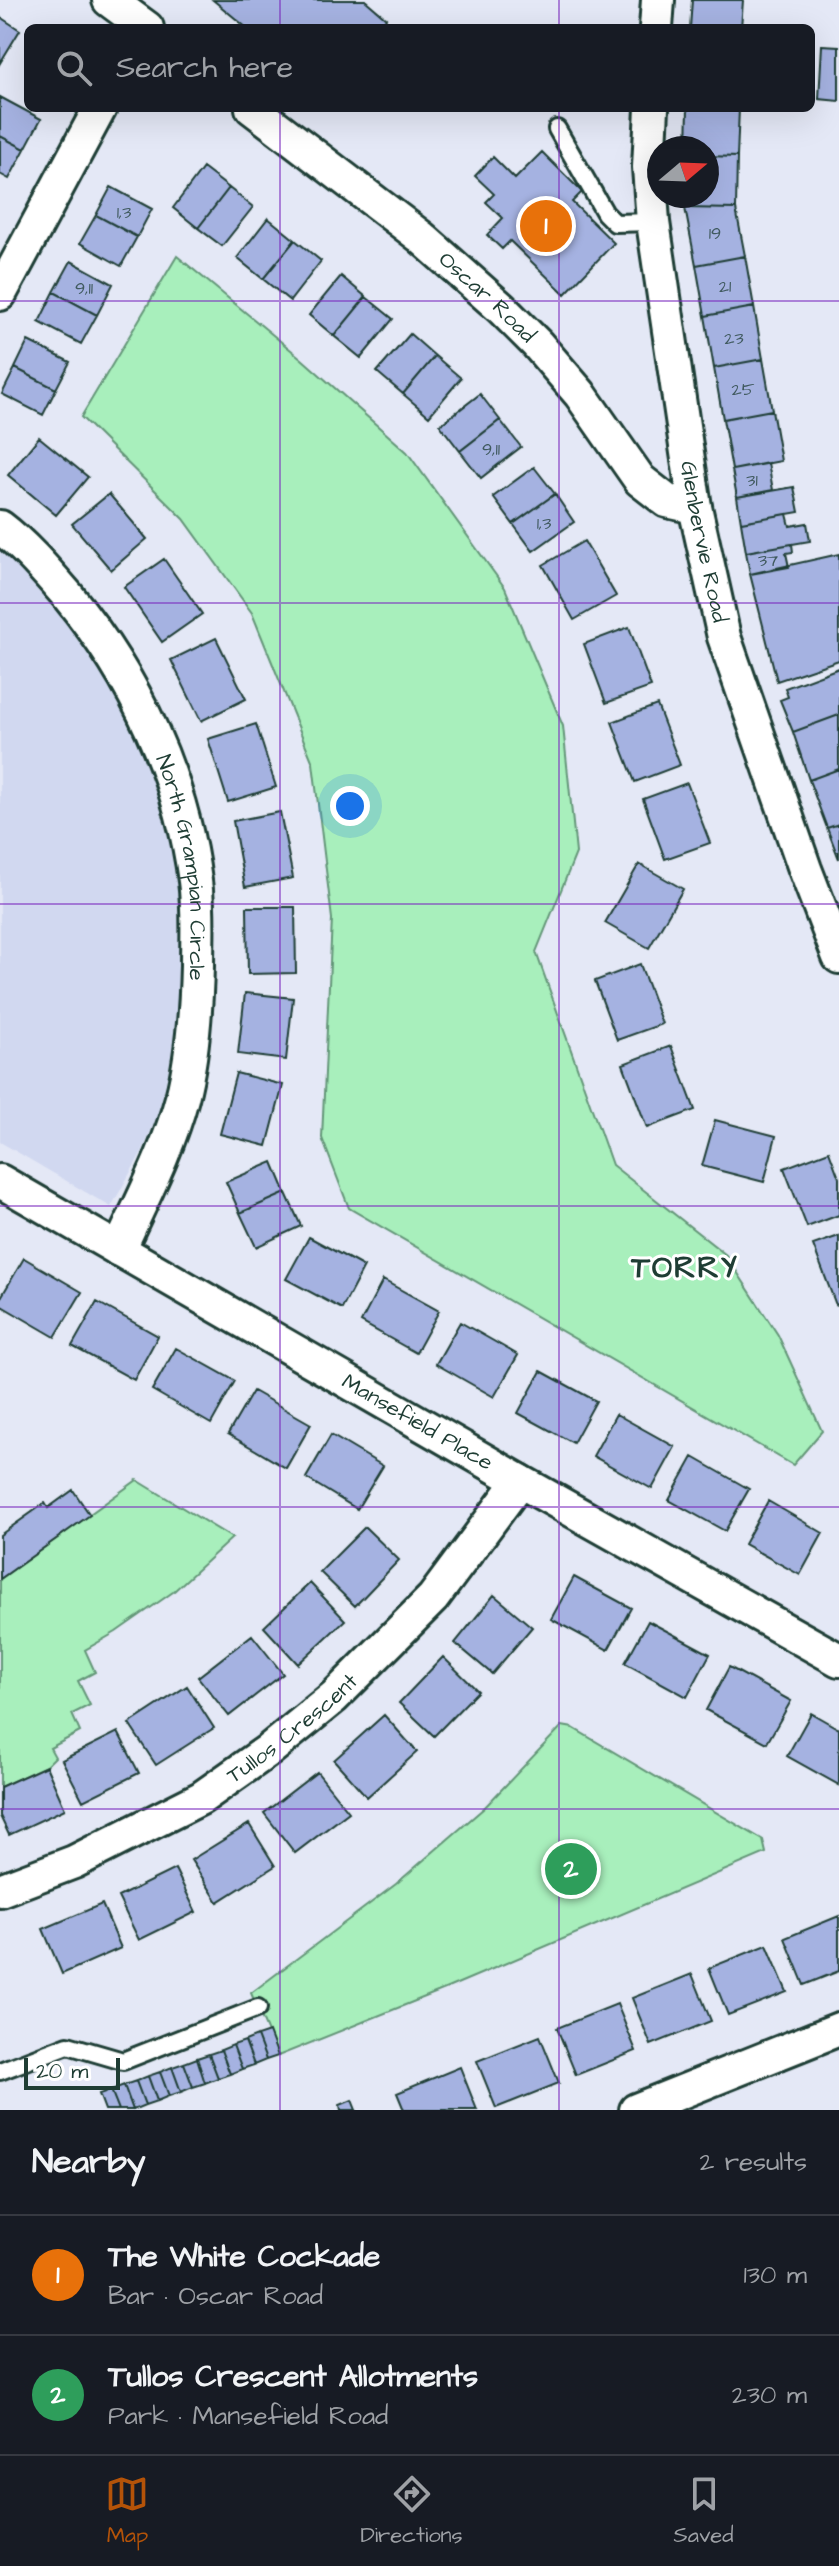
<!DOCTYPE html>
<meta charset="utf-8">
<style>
:root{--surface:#171b24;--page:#242831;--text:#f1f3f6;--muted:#9ea1a6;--line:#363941;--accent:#b45309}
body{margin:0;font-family:"Architects Daughter",sans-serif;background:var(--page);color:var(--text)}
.compass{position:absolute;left:647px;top:136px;width:72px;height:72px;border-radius:50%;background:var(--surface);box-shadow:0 8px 32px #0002;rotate:71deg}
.scale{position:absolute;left:24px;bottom:20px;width:96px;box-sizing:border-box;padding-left:8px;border:4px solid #1f3d34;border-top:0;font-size:22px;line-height:28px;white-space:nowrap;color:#1f3d34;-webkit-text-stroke:6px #fff;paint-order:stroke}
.you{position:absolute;left:350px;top:806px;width:28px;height:28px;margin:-20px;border:6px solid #fff;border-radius:50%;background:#1a73e8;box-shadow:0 0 0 12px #1a73e833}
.badge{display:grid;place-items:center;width:52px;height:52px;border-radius:50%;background:var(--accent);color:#fff;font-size:26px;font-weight:700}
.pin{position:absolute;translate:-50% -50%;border:4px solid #fff;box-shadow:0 2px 8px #0006}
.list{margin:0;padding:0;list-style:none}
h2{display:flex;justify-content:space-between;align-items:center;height:104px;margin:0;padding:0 32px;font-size:34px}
h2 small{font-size:26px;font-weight:400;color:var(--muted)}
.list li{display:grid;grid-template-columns:52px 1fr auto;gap:24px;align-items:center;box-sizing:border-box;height:120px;padding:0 32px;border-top:2px solid var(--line)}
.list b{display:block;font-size:30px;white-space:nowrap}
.list p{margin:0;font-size:26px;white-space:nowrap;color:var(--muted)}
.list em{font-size:26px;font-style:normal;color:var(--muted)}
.icon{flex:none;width:44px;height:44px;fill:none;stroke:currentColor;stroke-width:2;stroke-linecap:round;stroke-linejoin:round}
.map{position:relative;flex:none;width:839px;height:2110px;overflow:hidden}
.search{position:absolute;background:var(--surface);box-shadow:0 8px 32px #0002;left:24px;right:24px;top:24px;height:88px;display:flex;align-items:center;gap:20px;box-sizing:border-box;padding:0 28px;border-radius:12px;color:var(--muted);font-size:30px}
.sheet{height:344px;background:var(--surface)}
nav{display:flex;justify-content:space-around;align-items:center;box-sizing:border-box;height:112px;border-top:2px solid var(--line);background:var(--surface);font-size:22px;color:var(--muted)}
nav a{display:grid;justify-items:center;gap:4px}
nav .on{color:var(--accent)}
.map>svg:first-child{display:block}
.built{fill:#d1d8f0}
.green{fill:#a8efbc;stroke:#649678;stroke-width:2}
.building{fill:#a5b2e1;stroke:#1f3d34;stroke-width:2}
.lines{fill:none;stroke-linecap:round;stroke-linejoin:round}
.service-casing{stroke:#1f3d34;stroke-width:22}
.minor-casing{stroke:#1f3d34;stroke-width:38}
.service{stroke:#fff;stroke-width:16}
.minor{stroke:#fff;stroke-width:32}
.grid{fill:none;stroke:#7b2cbf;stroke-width:2;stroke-opacity:0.55}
.labels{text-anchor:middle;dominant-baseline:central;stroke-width:6;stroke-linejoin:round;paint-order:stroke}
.number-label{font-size:18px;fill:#405a5f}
.street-label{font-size:22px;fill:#1f3d34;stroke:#fff}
.district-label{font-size:30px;font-weight:bold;letter-spacing:2px;fill:#1f3d34;stroke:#fff}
</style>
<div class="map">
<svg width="839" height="2110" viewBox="0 0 839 2110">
<rect width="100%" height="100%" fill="#e4e8f6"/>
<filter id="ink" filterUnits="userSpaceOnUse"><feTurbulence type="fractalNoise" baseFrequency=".0125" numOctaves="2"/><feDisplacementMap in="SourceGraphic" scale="16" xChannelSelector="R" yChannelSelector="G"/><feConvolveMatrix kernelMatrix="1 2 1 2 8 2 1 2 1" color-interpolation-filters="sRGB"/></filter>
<g filter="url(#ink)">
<path class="built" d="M0,550L44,592L81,639L119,698L148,760L174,850L183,928L181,991L174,1045L161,1106L143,1150L111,1207L0,1142Z"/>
<path class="green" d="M177,256L302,359L407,452L505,588L563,726L576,853L536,952L612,1165L726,1255L778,1335L822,1431L793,1465L349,1208L322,1138L332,919L313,763L252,613L184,519L81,417Z
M137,1480L232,1538L173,1592L116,1632L85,1650L95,1672L78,1681L90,1705L72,1714L80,1732L50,1748L55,1757L46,1766L0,1787V1579Z
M562,1726L573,1728L763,1840L766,1853L445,1989L278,2056L251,1993L396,1884L484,1808Z"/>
<path class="building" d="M213,0H365L386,18L380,28H247Z
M692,0H743L741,28H690Z
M0,17L20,30L0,63Z
M822,45L839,46V101L819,99Z
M0,97L41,119L25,149L0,136Z
M688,108H739L737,157L707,156V148H687Z
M0,136L25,149L9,179L0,174Z
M542,152L582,192L572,202L614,243L565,294L510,241L502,249L487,235L503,218L486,202L494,194L475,176L493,157L515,179Z
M707,156L737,157L736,209L685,208L686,196H707Z
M203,168L229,188L198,228L173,208Z
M111,187L152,209L137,237L96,215Z
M229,188L253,207L222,246L198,228Z
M685,208L736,209L745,256L696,265Z
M96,215L137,237L121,266L80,243Z
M268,218L295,240L263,279L237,258Z
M295,240L321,261L290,301L263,279Z
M745,256L754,307L705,316L696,265Z
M71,261L113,284L97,315L54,292Z
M341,276L366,297L334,336L309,315Z
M54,292L97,315L81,344L39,322Z
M366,297L393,319L361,358L334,336Z
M754,307L763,359L714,368L705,316Z
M410,334L435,356L403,394L377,372Z
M28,341L70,362L56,389L15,368Z
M435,356L461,378L429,416L403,394Z
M763,359L772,410L723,419L714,368Z
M15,368L56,389L43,415L2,394Z
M480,394L500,420L460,451L440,425Z
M772,410L781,461L732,470L723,419Z
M500,420L521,447L481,478L460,451Z
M39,437L88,477L56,515L8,475Z
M768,463L773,490L737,497L732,470Z
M534,467L555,494L513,524L493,497Z
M794,487L799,512L741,522L737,497Z
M109,494L147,539L111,570L72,524Z
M555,494L574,522L533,551L513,524Z
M787,514L790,526L807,523L810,541L746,552L741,522Z
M584,541L616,596L574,620L543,565Z
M792,544L793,552L786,553L789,567L750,574L746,552Z
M839,554V660L777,681L750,574Z
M164,559L202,614L162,642L124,587Z
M629,627L651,687L606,703L584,644Z
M216,638L246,699L201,721L171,660Z
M839,668V715L793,732L780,700L788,697L785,688Z
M657,705L680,765L635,782L612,722Z
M839,715V769L809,780L793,732Z
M256,724L276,787L228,802L208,739Z
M839,769V824L827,828L809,780Z
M687,783L710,843L665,859L643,799Z
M280,812L293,878L245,887L233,821Z
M839,824V859L827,828Z
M639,864L683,889L649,948L605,923Z
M247,907H295L296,973L248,974Z
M640,964L662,1024L617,1040L595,981Z
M245,993L293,998L286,1060L238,1054Z
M671,1046L695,1110L647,1128L623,1064Z
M236,1073L283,1085L267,1146L220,1134Z
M715,1120L776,1136L764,1182L702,1166Z
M829,1151L839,1178V1215L807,1227L784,1168Z
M273,1162L286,1193L240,1213L226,1182Z
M286,1193L301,1226L256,1247L240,1213Z
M839,1236V1304L836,1305L813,1245Z
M309,1237L364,1267L342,1309L286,1279Z
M24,1258L82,1292L55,1337L0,1305V1299Z
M383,1280L439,1311L416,1353L361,1322Z
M97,1302L158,1336L134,1380L72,1346Z
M460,1322L518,1355L494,1397L436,1364Z
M176,1348L235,1381L211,1424L152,1390Z
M541,1371L596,1401L573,1443L518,1413Z
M253,1391L311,1424L286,1468L228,1434Z
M616,1414L675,1447L652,1489L593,1456Z
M331,1435L383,1466L357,1509L306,1478Z
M693,1457L749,1489L725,1531L669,1500Z
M73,1490L90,1515L0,1579V1535L45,1503L48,1508Z
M768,1501L823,1533L800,1575L744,1544Z
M365,1527L399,1560L355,1606L320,1572Z
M574,1577L631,1608L608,1650L551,1619Z
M310,1583L345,1620L298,1664L264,1627Z
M494,1595L532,1627L492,1674L455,1643Z
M648,1621L710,1654L687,1697L625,1663Z
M252,1635L283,1674L229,1716L198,1677Z
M443,1657L478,1691L434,1736L399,1703Z
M729,1667L791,1701L767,1743L706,1710Z
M187,1686L214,1728L156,1765L129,1724Z
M811,1713L839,1729V1785L787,1756Z
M384,1715L417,1752L367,1797L334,1760Z
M118,1732L139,1773L83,1801L62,1760Z
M46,1766L65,1809L9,1835L0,1816V1787Z
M317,1772L349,1812L295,1853L264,1813Z
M249,1824L275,1866L218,1902L191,1860Z
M175,1869L196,1912L139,1940L118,1897Z
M102,1904L121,1948L62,1974L43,1929Z
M839,1916V1971L804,1985L785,1938Z
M767,1945L787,1992L728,2015L709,1968Z
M692,1974L711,2021L651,2045L632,1998Z
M617,2004L636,2051L576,2075L557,2028Z
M269,2032L278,2056L266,2060L257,2036Z
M257,2036L266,2060L254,2065L245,2041Z
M540,2036L559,2083L496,2108L477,2061Z
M245,2041L254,2065L242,2069L233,2045Z
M233,2045L242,2069L230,2074L221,2050Z
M221,2050L230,2074L218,2078L209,2054Z
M209,2054L218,2078L205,2083L197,2058Z
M197,2058L205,2083L193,2087L184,2063Z
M184,2063L193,2087L181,2092L172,2067Z
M172,2067L181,2092L169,2096L160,2072Z
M460,2067L477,2110H404L397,2093Z
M160,2072L169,2096L157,2101L148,2076Z
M148,2076L157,2101L145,2105L136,2081Z
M136,2081L145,2105L133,2110L124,2085Z
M124,2085L133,2110H119L111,2090Z
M111,2090L119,2110H105L99,2094Z
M352,2100L356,2110H341L340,2105Z"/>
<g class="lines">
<g class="service-casing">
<path id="service" d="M557,129L605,213L615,223L653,222
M0,2071L68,2045L123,2061L258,2008"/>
</g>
<g class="minor-casing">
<g id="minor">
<path d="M109,0L147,28"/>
<path d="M656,28L658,0"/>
<path id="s1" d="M252,108L421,237L501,308L537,344L580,394L640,480L667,501L695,507"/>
<path id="s2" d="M652,108L649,167L653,222L695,507L724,637L805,869L839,957"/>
<path d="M0,294L100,108"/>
<path id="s3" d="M0,527C25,546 47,572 68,596C135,678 181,775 195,881C199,909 197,938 197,966C196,1009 193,1056 182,1098C168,1151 141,1201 119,1250"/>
<path id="s4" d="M0,1181L520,1481L839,1660"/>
<path id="s5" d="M0,1890L74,1862L201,1798L269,1750L334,1697L433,1598L520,1481"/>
<path d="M636,2110L839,2029"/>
</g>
</g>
<use href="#service" class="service"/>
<use href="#minor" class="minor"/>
</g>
</g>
<path class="grid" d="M280,0V28M559,0V28M280,108V2110M559,108V2110M0,301H839M0,603H839M0,904H839M0,1206H839M0,1507H839M0,1809H839"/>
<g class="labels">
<g class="number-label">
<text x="124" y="212">1,3</text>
<text x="715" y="233">19</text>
<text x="725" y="286">21</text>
<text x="84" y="288">9,11</text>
<text x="734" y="338">23</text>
<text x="743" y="389">25</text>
<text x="491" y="449">9,11</text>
<text x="752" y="480">31</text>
<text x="544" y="523">1,3</text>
<text x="768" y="560">37</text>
</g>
<g class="street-label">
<text stroke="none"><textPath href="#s1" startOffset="302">Oscar Road</textPath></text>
<text stroke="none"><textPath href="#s2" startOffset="438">Glenbervie Road</textPath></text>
<text stroke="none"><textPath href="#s3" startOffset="398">North Grampian Circle</textPath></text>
<text stroke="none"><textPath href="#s4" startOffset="482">Mansefield Place</textPath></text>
<text stroke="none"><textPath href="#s5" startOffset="336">Tullos Crescent</textPath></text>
</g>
<g class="district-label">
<text x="685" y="1268">TORRY</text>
</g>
</g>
</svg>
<svg class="compass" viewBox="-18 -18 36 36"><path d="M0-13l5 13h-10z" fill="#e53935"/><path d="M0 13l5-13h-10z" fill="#9ea1a6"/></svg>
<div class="scale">20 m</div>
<div class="you"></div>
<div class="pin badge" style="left:546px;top:226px;background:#e8710a">1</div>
<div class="pin badge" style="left:571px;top:1869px;background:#2e9e5b">2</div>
<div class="search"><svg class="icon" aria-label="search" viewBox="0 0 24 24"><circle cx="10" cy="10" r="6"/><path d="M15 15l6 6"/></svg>Search here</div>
</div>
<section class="sheet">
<h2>Nearby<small>2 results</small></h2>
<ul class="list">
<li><span class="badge" style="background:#e8710a">1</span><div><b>The White Cockade</b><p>Bar · Oscar Road</p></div><em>130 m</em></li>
<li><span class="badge" style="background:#2e9e5b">2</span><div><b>Tullos Crescent Allotments</b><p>Park · Mansefield Road</p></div><em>230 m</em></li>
</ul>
</section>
<nav>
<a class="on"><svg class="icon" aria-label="map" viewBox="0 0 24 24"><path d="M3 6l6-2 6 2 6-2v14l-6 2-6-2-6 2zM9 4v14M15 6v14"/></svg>Map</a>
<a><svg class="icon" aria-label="directions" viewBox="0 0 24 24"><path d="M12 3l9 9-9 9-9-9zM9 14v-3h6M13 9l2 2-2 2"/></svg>Directions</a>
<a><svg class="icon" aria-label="saved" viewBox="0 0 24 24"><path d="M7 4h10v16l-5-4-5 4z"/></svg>Saved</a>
</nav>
